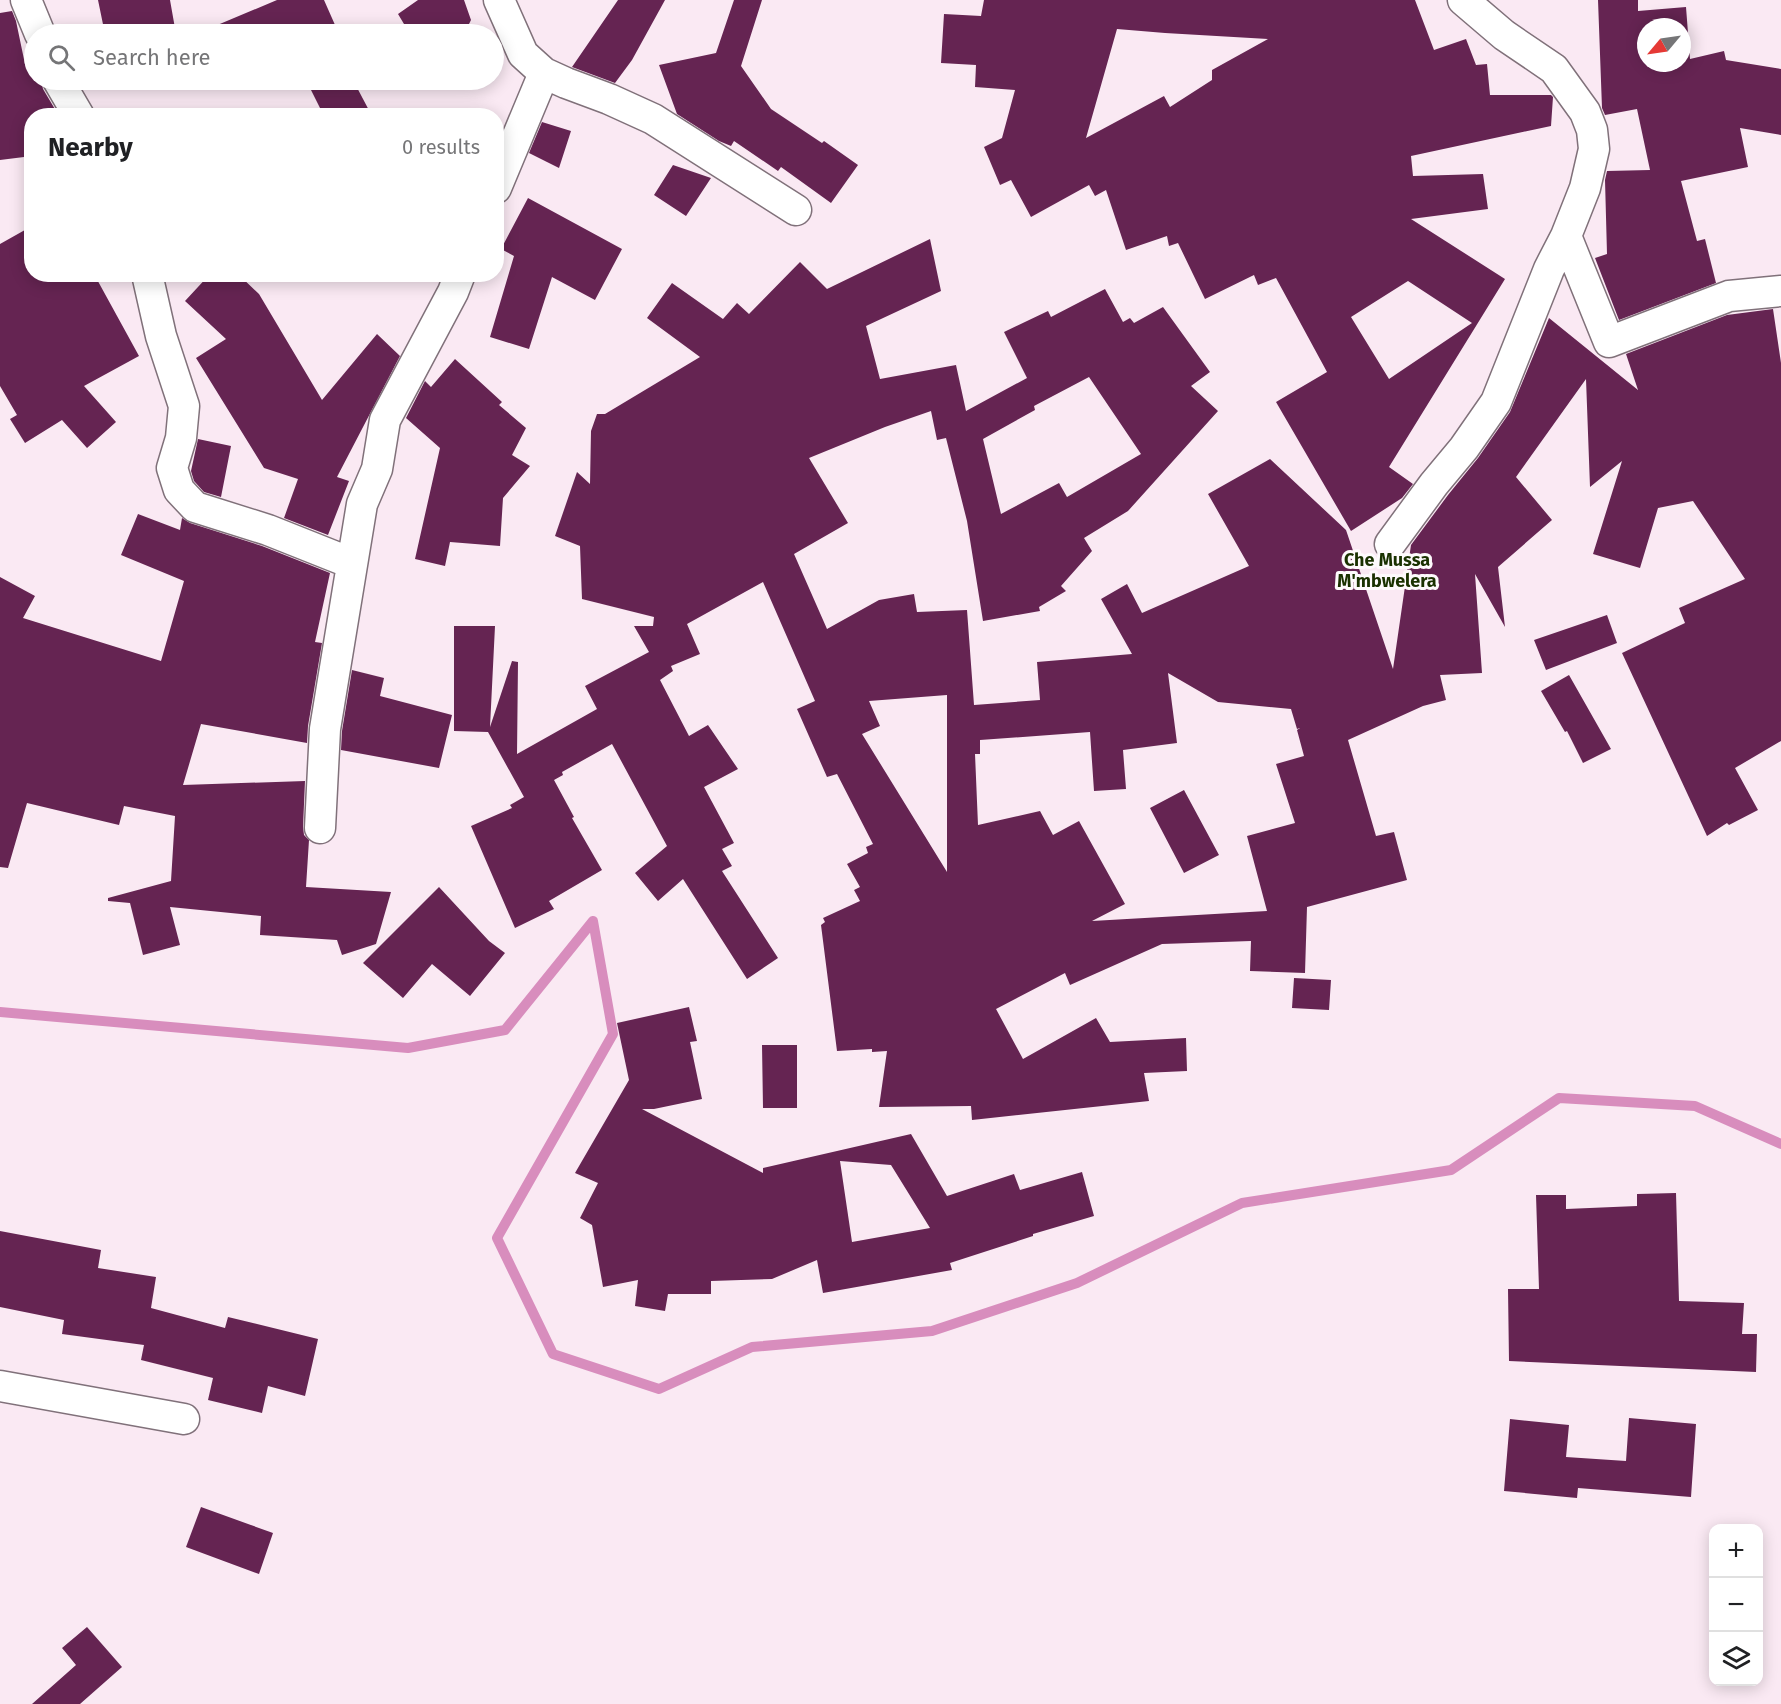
<!DOCTYPE html>
<meta charset="utf-8">
<style>
:root{--surface:#fff;--page:#f2f2f2;--text:#202124;--muted:#757577;--line:#e0e0e0}
body{margin:0;font-family:"Fira Sans",sans-serif;background:var(--page);color:var(--text)}
.controls{position:absolute;right:18px;bottom:18px;display:grid;overflow:hidden;border-radius:12px;box-shadow:0 3px 15px #0003}
.controls button{width:54px;height:54px;display:grid;place-items:center;padding:0;border:0;border-bottom:2px solid var(--line);background:var(--surface);color:var(--text);font:30px sans-serif}
.compass{position:absolute;left:1637px;top:18px;width:54px;height:54px;border-radius:50%;background:var(--surface);box-shadow:0 3px 15px #0003;rotate:241deg}
.list{margin:0;padding:0;list-style:none}
h2{display:flex;justify-content:space-between;align-items:center;height:78px;margin:0;padding:0 24px;font-size:26px}
h2 small{font-size:20px;font-weight:400;color:var(--muted)}
.icon{flex:none;width:33px;height:33px;fill:none;stroke:currentColor;stroke-width:2;stroke-linecap:round;stroke-linejoin:round}
.map{position:relative;flex:none;width:1781px;height:1704px;overflow:hidden}
.search{position:absolute;background:var(--surface);box-shadow:0 3px 15px #0003;left:24px;top:24px;width:480px;height:66px;display:flex;align-items:center;gap:15px;box-sizing:border-box;padding:0 21px;border-radius:33px;color:var(--muted);font-size:22px}
.panel{position:absolute;background:var(--surface);box-shadow:0 3px 15px #0003;left:24px;top:108px;width:480px;height:174px;border-radius:24px}
.map>svg:first-child{display:block}
.lines{fill:none;stroke-linecap:round;stroke-linejoin:round}
.stream{stroke:#d88dbd;stroke-width:10}
.building{fill:#652452;fill-rule:evenodd}
.street-casing{stroke:#80717a;stroke-width:33}
.street{stroke:#fff;stroke-width:30}
.labels{text-anchor:middle;dominant-baseline:central;stroke-width:6;stroke-linejoin:round;paint-order:stroke}
.quarter-label{font-size:18px;font-weight:bold;fill:#1a3100;stroke:#fefafc}
</style>
<div class="map">
<svg width="1781" height="1704" viewBox="0 0 1781 1704">
<rect width="100%" height="100%" fill="#fae9f3"/>
<g class="lines">
<path class="stream" d="M0,1012L408,1048L505,1030L593,921L613,1034L497,1238L553,1354L659,1389L752,1347L932,1331L1077,1283L1242,1203L1451,1170L1559,1098L1695,1106L1781,1144"/>
</g>
<path class="building" d="M98,0H170L176,34H105Z
M277,0H324L339,34H196Z
M418,0H464L471,20L464,34H410L398,14Z
M618,0H665L632,60L615,83L572,67Z
M734,0H762L741,66L771,109L822,143L824,141L858,165L831,203L781,167L778,171L734,141L731,146L719,141L677,114L659,65L716,53Z
M984,0H1415L1434,50L1466,39L1476,65L1487,64L1490,95H1551L1553,97L1551,126L1411,156L1413,176L1483,174L1488,209L1411,219L1505,279L1389,467L1413,484L1402,498L1351,531L1276,402L1327,372L1276,278L1258,285L1254,275L1205,299L1178,243L1169,246L1167,236L1126,250L1106,190L1095,196L1089,185L1031,217L1011,180L1000,185L984,147L1002,138L1015,90L975,87L976,65L941,63L944,14L981,16ZM1117,29L1165,33L1268,39L1212,70V80L1170,107L1164,96L1086,138ZM1408,281L1472,323L1389,379L1351,317Z
M1598,0H1638V11L1686,7L1690,59L1724,51L1726,60L1781,69V135L1740,128L1748,167L1681,181L1697,241L1705,239L1716,283L1619,320L1595,258L1607,254L1605,180L1607,171L1650,170L1637,109L1605,115L1602,108ZM1646,27H1682V63H1646Z
M12,11L16,21L26,69L34,64V80H41L43,89L59,116H32V156L0,160V13Z
M311,80H353L372,116H324L307,82Z
M542,122L571,131L559,168L529,153Z
M673,165L711,178L686,216L654,195Z
M528,198L622,249L595,300L552,277L529,349L490,337L514,256L501,249Z
M32,226V274H94L139,356L84,386L116,422L87,448L62,420L25,443L10,419L17,415L0,386V244Z
M930,239L941,291L866,326L880,379L956,365L966,411L1027,378L1004,332L1048,311L1051,317L1105,289L1123,322L1130,318L1134,323L1163,307L1210,372L1191,386L1218,411L1128,511L1084,538L1092,551L1061,586L1066,591L1039,607L1040,611L983,621L967,521L946,438L937,440L931,411L885,427L809,458L848,523L794,554L827,629L879,600L914,594L917,612L967,610L974,705L1040,700L1037,662L1132,654L1101,599L1127,584L1142,613L1249,566L1208,494L1270,459L1346,530L1393,669L1411,545L1448,495L1478,458L1510,412L1549,318L1638,390L1626,354L1727,315L1773,309L1781,363V741L1735,768L1758,810L1729,825L1727,823L1707,836L1622,653L1685,623L1679,608L1745,579L1693,501L1658,508L1640,568L1593,554L1622,461L1590,487L1586,379L1516,477L1552,520L1498,567L1505,627L1475,574L1482,673L1440,675L1446,700L1423,706L1348,740L1376,836L1394,832L1407,880L1307,907L1305,973L1250,971L1251,941L1162,944L1070,985L1065,973L996,1009L1023,1059L1096,1018L1110,1042L1186,1038L1187,1071L1144,1073L1149,1101L972,1120L971,1106L879,1107L887,1051L872,1052V1049L837,1051L821,925L825,922L823,918L860,901L854,890L860,887L847,864L868,853L866,847L873,844L837,774L827,777L797,709L815,701L763,582L687,624L700,654L671,666L673,671L660,680L689,736L708,725L738,769L704,787L734,843L722,849L732,866L722,871L778,958L747,979L683,879L658,901L635,873L667,846L612,744L562,772L563,775L554,780L574,817L572,818L602,870L549,901L554,909L515,928L471,826L512,808L510,805L524,797L488,732L454,731V626H495L490,727L512,661L518,662L517,754L597,709L585,686L649,652L634,626H653L654,617L582,599L580,546L555,536L577,472L590,484L591,431L597,414H605L700,357L647,318L672,283L723,319L737,303L749,314L800,262L827,289ZM1089,377L1141,454L1067,497L1059,483L1001,514L983,439L1035,410L1034,406ZM1168,673L1218,702L1291,709L1297,729L1300,728L1297,730L1304,756L1276,764L1295,823L1247,836L1267,911L1092,921L1125,904L1079,821L1053,835L1040,811L978,825L975,754H980V740L1090,732L1094,791L1126,789L1123,750L1177,743ZM947,695V872L862,734L880,726L869,701Z
M210,274H238L259,294L322,400L377,334L400,356L337,477L349,481L328,535L284,518L298,479L264,468L196,358L226,339L185,301Z
M455,359L502,402L499,405L526,428L512,455L530,466L503,498L500,546L450,542L445,566L415,559L440,448L406,418L425,381L431,387Z
M198,439L231,446L221,497L204,492L194,481L191,471Z
M138,514L180,530L182,518L190,523L262,546L330,573L315,642L322,643L308,726L307,743L201,724L183,785L305,781L303,827L304,835L309,840L306,887L391,892L376,944L342,955L337,940L260,935L261,916L170,907L180,945L143,955L130,903L108,901V898L171,881L175,816L124,806L119,825L27,803L8,868L0,867V577L35,596L23,618L161,661L184,581L121,555Z
M1607,615L1617,643L1546,670L1534,640Z
M352,670L384,678L380,696L452,715L439,768L341,750L342,731Z
M1569,675L1611,749L1583,763L1567,731L1565,732L1541,691Z
M1184,790L1219,855L1184,873L1150,808Z
M439,887L489,941L505,953L470,996L432,964L403,998L363,963Z
M1294,978L1331,980L1329,1010L1292,1008Z
M689,1007L697,1041L690,1042L702,1099L654,1109H642L763,1173V1168L911,1134L947,1196L1014,1174L1020,1190L1082,1172L1094,1216L1033,1234V1236L950,1263L952,1270L823,1293L817,1260L772,1279L711,1281V1294H668L665,1311L635,1306L638,1280L603,1287L592,1225L580,1218L598,1183L575,1173L629,1080L617,1023ZM840,1161L891,1165L930,1228L852,1242Z
M762,1045H797V1108H763Z
M1676,1193L1679,1301L1744,1303L1742,1334H1757L1756,1372L1509,1361L1508,1289H1539L1536,1195H1566V1209L1637,1206V1194Z
M0,1231L101,1250L98,1268L156,1277L151,1308L225,1328L228,1317L318,1339L305,1396L268,1386L262,1413L208,1400L213,1378L141,1360L144,1345L62,1334L64,1320L0,1307Z
M1629,1418L1696,1424L1691,1497L1578,1488L1577,1498L1504,1491L1510,1419L1569,1425L1566,1457L1626,1461Z
M201,1507L273,1533L259,1574L186,1547Z
M87,1627L122,1667L80,1704H32L76,1665L62,1648Z"/>
<g class="lines">
<g class="street-casing">
<path id="street" d="M26,0L40,34
M499,0L523,54L544,73L566,83L609,99L653,119L796,210
M58,80L79,116
M496,188L544,73
M1566,236L1609,342L1729,296L1781,291
M147,274L161,336L184,406L181,438L172,468L179,490L195,507L268,530L351,563
M1390,544L1434,484L1464,448L1496,402L1549,269L1566,236L1585,188L1594,149L1592,130L1585,112L1554,69L1504,35L1463,0
M320,828L325,729L362,504L377,469L385,420L453,292L460,274
M0,1386L184,1419"/>
</g>
<use href="#street" class="street"/>
</g>
<g class="labels">
<g class="quarter-label">
<text x="1387" y="560">Che Mussa<tspan x="1387" dy="21">M'mbwelera</tspan></text>
</g>
</g>
</svg>
<div class="controls">
<button>+</button>
<button>−</button>
<button><svg class="icon" aria-label="layers" viewBox="0 0 24 24"><path d="M12 4l9 5-9 5-9-5zM3 14l9 5 9-5"/></svg></button>
</div>
<svg class="compass" viewBox="-18 -18 36 36"><path d="M0-13l5 13h-10z" fill="#e53935"/><path d="M0 13l5-13h-10z" fill="#757577"/></svg>
<div class="search"><svg class="icon" aria-label="search" viewBox="0 0 24 24"><circle cx="10" cy="10" r="6"/><path d="M15 15l6 6"/></svg>Search here</div>
<section class="panel">
<h2>Nearby<small>0 results</small></h2>
<ul class="list">
</ul>
</section>
</div>
